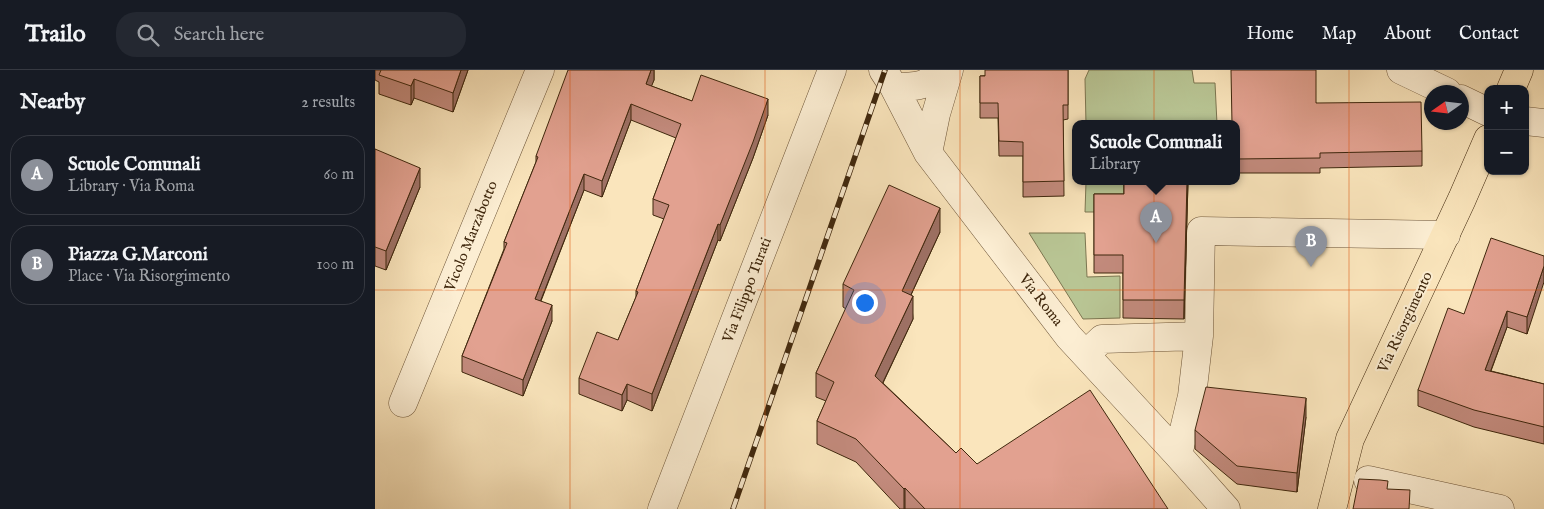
<!DOCTYPE html>
<meta charset="utf-8">
<style>
:root{--surface:#171b24;--page:#242831;--text:#f1f3f6;--muted:#9ea1a6;--line:#363941;--accent:#8c9099}
body{margin:0;font-family:"IM FELL English",serif;background:var(--page);color:var(--text)}
.controls{position:absolute;right:15px;top:15px;display:grid;overflow:hidden;border-radius:10px;box-shadow:0 1px 4px #0004}
.controls button{width:45px;height:45px;display:grid;place-items:center;padding:0;border:0;border-bottom:1px solid var(--line);background:var(--surface);color:var(--text);font:25px sans-serif}
.compass{position:absolute;left:1049px;top:15px;width:45px;height:45px;border-radius:50%;background:var(--surface);box-shadow:0 1px 4px #0004;rotate:256deg}
.you{position:absolute;left:489px;top:232px;width:18px;height:18px;margin:-12px;border:4px solid #fff;border-radius:50%;background:#1a73e8;box-shadow:0 0 0 8px #1a73e833}
.badge{display:grid;place-items:center;width:32px;height:32px;border-radius:50%;background:var(--accent);color:#fff;font-size:16px;font-weight:700}
.pin{position:absolute;translate:-50% -41px;filter:drop-shadow(0 1px 2px #0008)}
.pin::after{content:'';position:absolute;top:26px;width:18px;height:15px;background:inherit;clip-path:polygon(0 0,100% 0,50% 100%)}
.popup{position:absolute;left:697px;top:50px;width:168px;height:65px;box-sizing:border-box;display:grid;place-content:center;border-radius:10px;background:var(--surface);filter:drop-shadow(0 1px 4px #0005);font-size:16px;white-space:nowrap;color:var(--muted)}
.popup b{font-size:19px;color:var(--text)}
.popup::after{content:'';position:absolute;left:50%;top:100%;margin-left:-10px;border:10px solid transparent;border-top-color:var(--surface)}
.list{margin:0;padding:0;list-style:none}
h2{display:flex;justify-content:space-between;align-items:center;height:65px;margin:0;padding:0 20px;font-size:21px}
h2 small{font-size:16px;font-weight:400;color:var(--muted)}
.list li{display:grid;grid-template-columns:32px 1fr auto;gap:15px;align-items:center;box-sizing:border-box;height:80px;margin:0 10px 10px;padding:0 10px;border:1px solid var(--line);border-radius:20px}
.list b{display:block;font-size:19px;white-space:nowrap}
.list p{margin:0;font-size:16px;white-space:nowrap;color:var(--muted)}
.list em{font-size:16px;font-style:normal;color:var(--muted)}
.icon{flex:none;width:28px;height:28px;fill:none;stroke:currentColor;stroke-width:2;stroke-linecap:round;stroke-linejoin:round}
.map{position:relative;flex:none;width:1169px;height:439px;overflow:hidden}
header{display:flex;align-items:center;gap:30px;box-sizing:border-box;height:70px;padding:0 25px;background:var(--surface);border-bottom:1px solid var(--line)}
header strong{font-size:24px}
nav{display:flex;gap:28px;margin-inline-start:auto;font-size:18px}
.search{width:350px;height:45px;background:var(--page);display:flex;align-items:center;gap:12px;box-sizing:border-box;padding:0 18px;border-radius:20px;color:var(--muted);font-size:19px}
main{display:flex}
aside{flex:1;background:var(--surface)}
.map>svg:first-child{display:block}
.green{fill:#b9c695;stroke:#7c7651}
.lines{fill:none;stroke-linecap:round;stroke-linejoin:round}
.minor-casing{stroke:#6e5639;stroke-width:29}
.major-casing{stroke:#3f270d;stroke-width:29}
.minor{stroke:#fceed3;stroke-width:28}
.major{stroke:#fae5bc;stroke-width:28}
.rail-casing{stroke:#3f270d;stroke-width:5.5}
.rail{stroke:#fceed3;stroke-width:4;stroke-dasharray:11;stroke-linecap:butt}
.wall{fill:#c28a7c;stroke:#3f270d}
.shaded-wall{fill:#9e7165;stroke:#3f270d}
.building{fill:#e2a190;stroke:#3f270d}
.grid{fill:none;stroke:#e0560c;stroke-width:1;stroke-opacity:0.55}
.labels{text-anchor:middle;dominant-baseline:central;stroke-width:4;stroke-linejoin:round;paint-order:stroke}
.street-label{font-size:15px;fill:#3f270d;stroke:#fceed3}
</style>
<header>
<strong>Trailo</strong>
<div class="search"><svg class="icon" aria-label="search" viewBox="0 0 24 24"><circle cx="10" cy="10" r="6"/><path d="M15 15l6 6"/></svg>Search here</div>
<nav><a>Home</a><a>Map</a><a>About</a><a>Contact</a></nav>
</header>
<main>
<aside>
<h2>Nearby<small>2 results</small></h2>
<ul class="list">
<li><span class="badge">A</span><div><b>Scuole Comunali</b><p>Library · Via Roma</p></div><em>60 m</em></li>
<li><span class="badge">B</span><div><b>Piazza G.Marconi</b><p>Place · Via Risorgimento</p></div><em>100 m</em></li>
</ul>
</aside>
<div class="map">
<svg width="1169" height="439" viewBox="0 0 1169 439">
<rect width="100%" height="100%" fill="#fae5bc"/>
<filter id="stains"><feTurbulence type="fractalNoise" baseFrequency=".004" numOctaves="4"/><feColorMatrix values="0 0 0 0 .2 0 0 0 0 .09 0 0 0 0 .02 0 0 0 .5 -.17"/></filter>
<radialGradient id="worn" r=".72"><stop offset=".6" stop-color="#630" stop-opacity="0"/><stop offset="1" stop-color="#630" stop-opacity=".3"/></radialGradient>
<path class="green" d="M714,0H817L819,13H840L842,54H711L710,9Z
M711,112H749V142H710Z
M654,163H710L712,207L745,206V248L708,249Z"/>
<g class="lines">
<g class="minor-casing">
<path id="minor" d="M508,0L519,17L553,83L694,267L803,385L851,439
M1026,0L1072,22
M519,17C545,17 550,16 570,0
M1086,29L1113,42
M1150,51L1169,53
M553,83L561,44L574,0
M711,284L727,269L824,266L826,161L1071,165
M28,333L165,0
M803,385L817,326L824,266
M993,410L1125,439
M287,439L457,0"/>
</g>
<g class="major-casing">
<path id="major" d="M1136,19L1144,0
M957,439L975,369L1087,129L1113,69"/>
</g>
<use href="#minor" class="minor"/>
<use href="#major" class="major"/>
<g class="rail-casing">
<path id="rail" d="M358,439L510,0"/>
</g>
<use href="#rail" class="rail"/>
</g>
<path class="wall" d="M0,0H93L78,42L39,28L36,35L4,24V12L0,10Z
M279,0V10L276,16L317,31L393,45L378,88L345,171L343,170L277,341L252,330L247,341L204,324V308L243,270L261,227V221L289,149L278,145V129L301,68L256,50L227,127L209,120L166,231L177,251L148,326L87,302V286L129,179V172L161,92V86Z
M693,0V49L688,50L689,126L648,127V86H624L623,48H605V6Z
M941,33L1047,81V96L945,98V103H861V54Z
M0,79L45,117L11,200L0,196Z
M749,112H813L809,249L748,248V203H719V124H749Z
M565,162L536,225L538,249L508,313L581,383L602,394L793,439H525L481,392L442,374V351L451,331L441,327V303L471,239L468,237V214Z
M1169,186L1152,264L1132,257L1116,301L1169,314V374L1099,357L1043,336V320L1089,244Z
M931,347L922,422L862,414L820,379V360Z"/>
<path class="shaded-wall" d="M86,0H93L78,42V23Z
M276,0H279V10L271,30V14Z
M39,9V28L36,35V16Z
M393,29V45L378,88L345,171V155Z
M256,34V50L227,127V111Z
M45,98V117L11,200V181Z
M209,104V120L160,245V229Z
M812,112H813L809,249V230Z
M565,138V162L527,244V221Z
M343,154V170L277,341V324Z
M1169,196V212L1152,264V247Z
M538,226V249L500,329V306Z
M177,235V251L148,326V310Z
M1132,241V257L1110,316V300Z
M252,314V330L247,341V325Z
M931,328V347L922,422V403Z
M530,418V439H529V419Z"/>
<path class="building" d="M6,0H86L78,23L39,9L36,16L4,5Z
M193,0H276L271,14L317,31L326,5L393,29L378,72L345,155L343,154L277,324L252,314L247,325L204,308L222,262L243,270L263,222L261,221L294,135L278,129L306,54L256,34L227,111L209,104L160,229L177,235L148,310L87,286L132,173L129,172L163,87L161,86Z
M610,0H693V35H688L689,111L648,112V72L624,71L623,33H605V6H610Z
M856,0H941V33L1046,32L1047,81L945,83V88L861,89V54H857Z
M0,79L45,98L11,181L0,177Z
M749,112H812L809,230H748V185H719V124H749Z
M514,115L565,138L527,221L538,226L500,306L581,383L586,378L602,394L715,320L793,439H550L530,418L529,419L481,369L442,351L459,312L441,303L479,220L468,214Z
M1116,168L1169,186V196L1152,247L1132,241L1110,300L1169,314V357L1099,340L1043,320L1073,238L1089,244Z
M831,317L931,328L922,403L862,396L820,360Z
M984,409L1005,410L1013,411L1012,419L1035,420L1034,439H978Z"/>
<path class="grid" d="M195,0V439M390,0V439M585,0V439M779,0V439M974,0V439M0,220H1169"/>
<g class="labels">
<g class="street-label">
<text transform="translate(96 166) rotate(-68)">Vicolo Marzabotto</text>
<text transform="translate(372 220) rotate(-69)">Via Filippo Turati</text>
<text transform="translate(666 230) rotate(52)">Via Roma</text>
<text transform="translate(1030 252) rotate(-65)">Via Risorgimento</text>
</g>
</g>
<rect width="100%" height="100%" filter="url(#stains)"/>
<rect width="100%" height="100%" fill="url(#worn)"/>
</svg>
<div class="controls">
<button>+</button>
<button>−</button>
</div>
<svg class="compass" viewBox="-18 -18 36 36"><path d="M0-13l5 13h-10z" fill="#e53935"/><path d="M0 13l5-13h-10z" fill="#9ea1a6"/></svg>
<div class="you"></div>
<div class="pin badge" style="left:781px;top:173px">A</div>
<div class="popup"><b>Scuole Comunali</b>Library</div>
<div class="pin badge" style="left:936px;top:197px">B</div>
</div>
</main>
